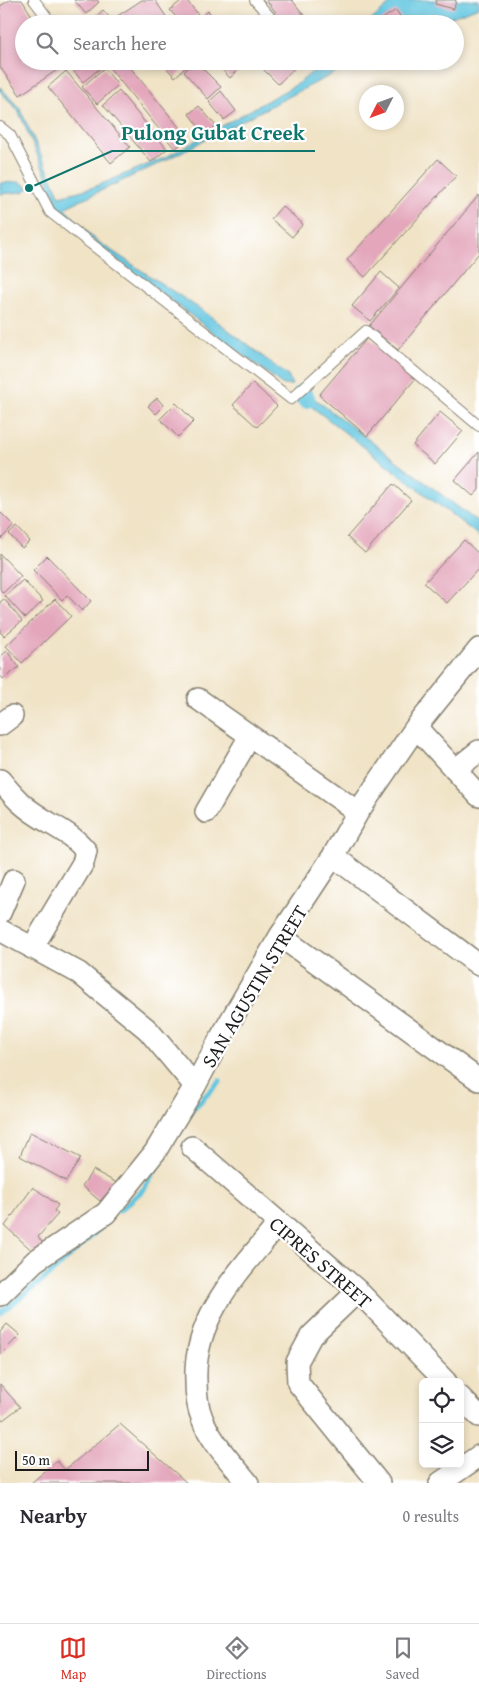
<!DOCTYPE html>
<style>
:root{--surface:#fff;--page:#f2f2f3;--text:#2b2b33;--muted:#7c7c81;--line:#e1e1e2;--accent:#d93025}
body{margin:0;font-family:"Gentium Book Plus",serif;background:var(--page);color:var(--text)}
.controls{position:absolute;right:15px;bottom:15px;display:grid;overflow:hidden;border-radius:8px;box-shadow:0 2px 8px #0003}
.controls button{width:45px;height:45px;display:grid;place-items:center;padding:0;border:0;border-bottom:1px solid var(--line);background:var(--surface);color:var(--text);font:25px sans-serif}
.compass{position:absolute;left:359px;top:85px;width:45px;height:45px;border-radius:50%;background:var(--surface);box-shadow:0 2px 8px #0003;rotate:228deg}
.scale{position:absolute;left:15px;bottom:12px;width:134px;box-sizing:border-box;padding-left:5px;border:2px solid #1c1c1c;border-top:0;font-size:14px;line-height:18px;white-space:nowrap;color:#1c1c1c;-webkit-text-stroke:4px #fff;paint-order:stroke}
.list{margin:0;padding:0;list-style:none}
h2{display:flex;justify-content:space-between;align-items:center;height:65px;margin:0;padding:0 20px;font-size:21px}
h2 small{font-size:16px;font-weight:400;color:var(--muted)}
.icon{flex:none;width:28px;height:28px;fill:none;stroke:currentColor;stroke-width:2;stroke-linecap:round;stroke-linejoin:round}
.map{position:relative;flex:none;width:479px;height:1483px;overflow:hidden}
.search{position:absolute;background:var(--surface);box-shadow:0 2px 8px #0003;left:15px;right:15px;top:15px;height:55px;display:flex;align-items:center;gap:12px;box-sizing:border-box;padding:0 18px;border-radius:28px;color:var(--muted);font-size:19px}
.sheet{height:140px;background:var(--surface)}
nav{display:flex;justify-content:space-around;align-items:center;box-sizing:border-box;height:70px;border-top:1px solid var(--line);background:var(--surface);font-size:14px;color:var(--muted)}
nav a{display:grid;justify-items:center;gap:2px}
nav .on{color:var(--accent)}
.map>svg:first-child{display:block}
.water{fill:#62c6e0;stroke:#3f717e}
.lines{fill:none;stroke-linecap:round;stroke-linejoin:round}
.stream{stroke:#62c6e0;stroke-width:5.5}
.canal{stroke:#62c6e0;stroke-width:19}
.building{fill:#e3a6bb}
.lane-casing{stroke:#868071;stroke-width:12}
.street-casing{stroke:#868071;stroke-width:24}
.lane{stroke:#fff;stroke-width:10}
.street{stroke:#fff;stroke-width:21}
.labels{text-anchor:middle;dominant-baseline:central;stroke-width:4.5;stroke-linejoin:round;paint-order:stroke}
.street-label{font-size:20px;fill:#1c1c1c;stroke:#fff}
.leader{fill:none;stroke:#0f766e;stroke-width:2}
.callout-dot{fill:#0f766e;stroke:#fff;stroke-width:2}
.callout-label{font-size:21px;text-anchor:middle;font-weight:bold;fill:#0f766e;stroke:#fff;stroke-width:4.5;stroke-linejoin:round;paint-order:stroke}
</style>
<div class="map">
<svg width="479" height="1483" viewBox="0 0 479 1483">
<rect width="100%" height="100%" fill="#fff"/>
<filter id="ink" filterUnits="userSpaceOnUse"><feTurbulence type="fractalNoise" baseFrequency=".02" numOctaves="2"/><feDisplacementMap in="SourceGraphic" scale="10" xChannelSelector="R" yChannelSelector="G"/><feConvolveMatrix kernelMatrix="1 2 1 2 8 2 1 2 1" color-interpolation-filters="sRGB"/></filter>
<filter id="wash" filterUnits="userSpaceOnUse"><feTurbulence type="fractalNoise" baseFrequency=".0096" numOctaves="4" result="noise"/><feDisplacementMap in="SourceGraphic" scale="20" xChannelSelector="R" yChannelSelector="G"/><feGaussianBlur stdDeviation="1.12" result="paint"/><feColorMatrix in="noise" values="0 0 0 0 0 0 0 0 0 0 0 0 0 0 0 0 0 1.4 0 .05"/><feComposite in="paint" operator="in"/></filter>
<g filter="url(#wash)">
<rect width="100%" height="100%" fill="#f0e3c6"/>
<path class="water" d="M398,0H479V7L433,24H367L392,2Z
M325,61H358L160,163L64,208L97,241L209,315L288,376L292,385H283L100,247L58,206L53,192L48,187L49,182L18,110L0,91V87L20,109L60,196L94,187L166,157L299,83Z
M20,182L29,188L23,192L0,194V183Z
M307,399H315L479,523V536L312,407Z"/>
<g class="lines">
<path class="stream" d="M189,1113L220,1081
M119,1211L144,1189L160,1161
M0,1313L48,1276L99,1229"/>
<path class="canal" d="M302,394L306,399"/>
</g>
<g id="blocks">
<path class="building" d="M10,0H22L37,24H24V61H60L63,66L20,95L0,67V6Z
M74,0H97L99,2L86,14Z
M142,0H155L169,21L166,24H121L116,17Z
M182,0H186L198,14L185,24H182L170,10Z
M266,0H292L311,24H285Z
M436,0H456L454,9L435,4Z
M103,10L115,24H87Z
M396,10L405,24H384L381,20Z
M208,11L220,24H193Z
M81,61H99L103,66L83,82L72,69Z
M104,61H125L188,138L175,149Z
M160,61H193L175,77Z
M195,61L221,87L208,99L184,72Z
M214,61H248L230,78Z
M261,61H302L278,84L258,64Z
M104,68L118,85L97,104L82,87Z
M66,71L130,147L111,163L48,87Z
M119,91L167,149L151,162L103,105Z
M221,91L236,111L224,120L209,102Z
M199,106L216,126L205,135L189,114Z
M438,159L456,176L365,277L347,260Z
M479,195V253L398,350L369,326Z
M282,206L303,224L292,237L271,219Z
M381,272L399,288L370,321L352,306Z
M368,337L416,378L367,436L319,395Z
M253,383L277,406L257,427L233,405Z
M157,398L164,406L156,414L148,406Z
M176,403L194,421L178,437L160,419Z
M440,412L463,431L435,464L413,445Z
M479,452V490L473,496L455,480Z
M393,484L411,500L365,553L347,537Z
M0,512L14,526L1,539L0,538Z
M17,527L30,541L22,548L9,534Z
M464,540L479,554V568L447,603L424,583Z
M0,554L21,576L3,593L0,589Z
M47,556L91,601L82,611L67,595L62,600L33,570Z
M23,580L43,601L25,618L5,596Z
M4,599L22,621L4,636L0,632V602Z
M55,599L71,616L22,663L6,646Z
M7,651L19,667L3,679L0,675V657Z
M30,1132L81,1158L66,1181L20,1156Z
M93,1170L117,1183L100,1201L82,1186Z
M33,1187L58,1205L54,1211L58,1214L38,1237L46,1247L37,1255L5,1226Z
M7,1324L20,1335L0,1355V1332Z
M0,1384L20,1407L3,1420L0,1417Z
M120,1424L187,1483H31L57,1461L65,1470Z"/>
</g>
</g>
<g filter="url(#ink)">
<use href="#blocks" fill-opacity="0" stroke="#868071" stroke-width="1"/>
<g class="lines">
<g class="lane-casing">
<path id="lane" d="M34,0L52,24
M255,0L270,17
M0,127L10,135L50,212L291,399L366,331L479,426"/>
</g>
<g class="street-casing">
<path id="street" d="M198,699L358,812
M0,725L12,716
M416,727L479,796
M455,770L479,751
M0,780C7,788 13,796 21,803C41,822 70,830 86,851L83,863L32,948
M206,812L250,736
M333,856L479,965
M0,913L14,880
M0,930L79,973L148,1030L195,1086
M280,936L479,1080
M192,1147L358,1291L446,1382
M358,1291L311,1336L297,1362L298,1383L379,1483
M0,1295L35,1261L106,1213L155,1152L195,1086L221,1037L280,936L333,856L358,812L416,727L479,649
M460,1397L479,1416
M248,1483C232,1463 211,1442 202,1418C197,1406 196,1394 196,1381C193,1316 240,1271 278,1224
M440,1483L479,1456"/>
</g>
<use href="#lane" class="lane"/>
<use href="#street" class="street"/>
</g>
</g>
<g class="labels">
<g class="street-label">
<text transform="translate(254 986) rotate(-59)">SAN AGUSTIN STREET</text>
<text transform="translate(321 1262) rotate(41)">CIPRES STREET</text>
</g>
</g>
<path class="leader" d="M29 188L112 151H315"/>
<circle class="callout-dot" cx="29" cy="188" r="5"/>
<g class="callout-label">
<text x="213" y="140">Pulong Gubat Creek</text>
</g>
</svg>
<div class="controls">
<button><svg class="icon" aria-label="locate" viewBox="0 0 24 24"><circle cx="12" cy="12" r="6"/><path d="M12 2v4M12 18v4M2 12h4M18 12h4"/></svg></button>
<button><svg class="icon" aria-label="layers" viewBox="0 0 24 24"><path d="M12 4l9 5-9 5-9-5zM3 14l9 5 9-5"/></svg></button>
</div>
<svg class="compass" viewBox="-18 -18 36 36"><path d="M0-13l5 13h-10z" fill="#e53935"/><path d="M0 13l5-13h-10z" fill="#7c7c81"/></svg>
<div class="scale">50 m</div>
<div class="search"><svg class="icon" aria-label="search" viewBox="0 0 24 24"><circle cx="10" cy="10" r="6"/><path d="M15 15l6 6"/></svg>Search here</div>
</div>
<section class="sheet">
<h2>Nearby<small>0 results</small></h2>
<ul class="list">
</ul>
</section>
<nav>
<a class="on"><svg class="icon" aria-label="map" viewBox="0 0 24 24"><path d="M3 6l6-2 6 2 6-2v14l-6 2-6-2-6 2zM9 4v14M15 6v14"/></svg>Map</a>
<a><svg class="icon" aria-label="directions" viewBox="0 0 24 24"><path d="M12 3l9 9-9 9-9-9zM9 14v-3h6M13 9l2 2-2 2"/></svg>Directions</a>
<a><svg class="icon" aria-label="saved" viewBox="0 0 24 24"><path d="M7 4h10v16l-5-4-5 4z"/></svg>Saved</a>
</nav>
